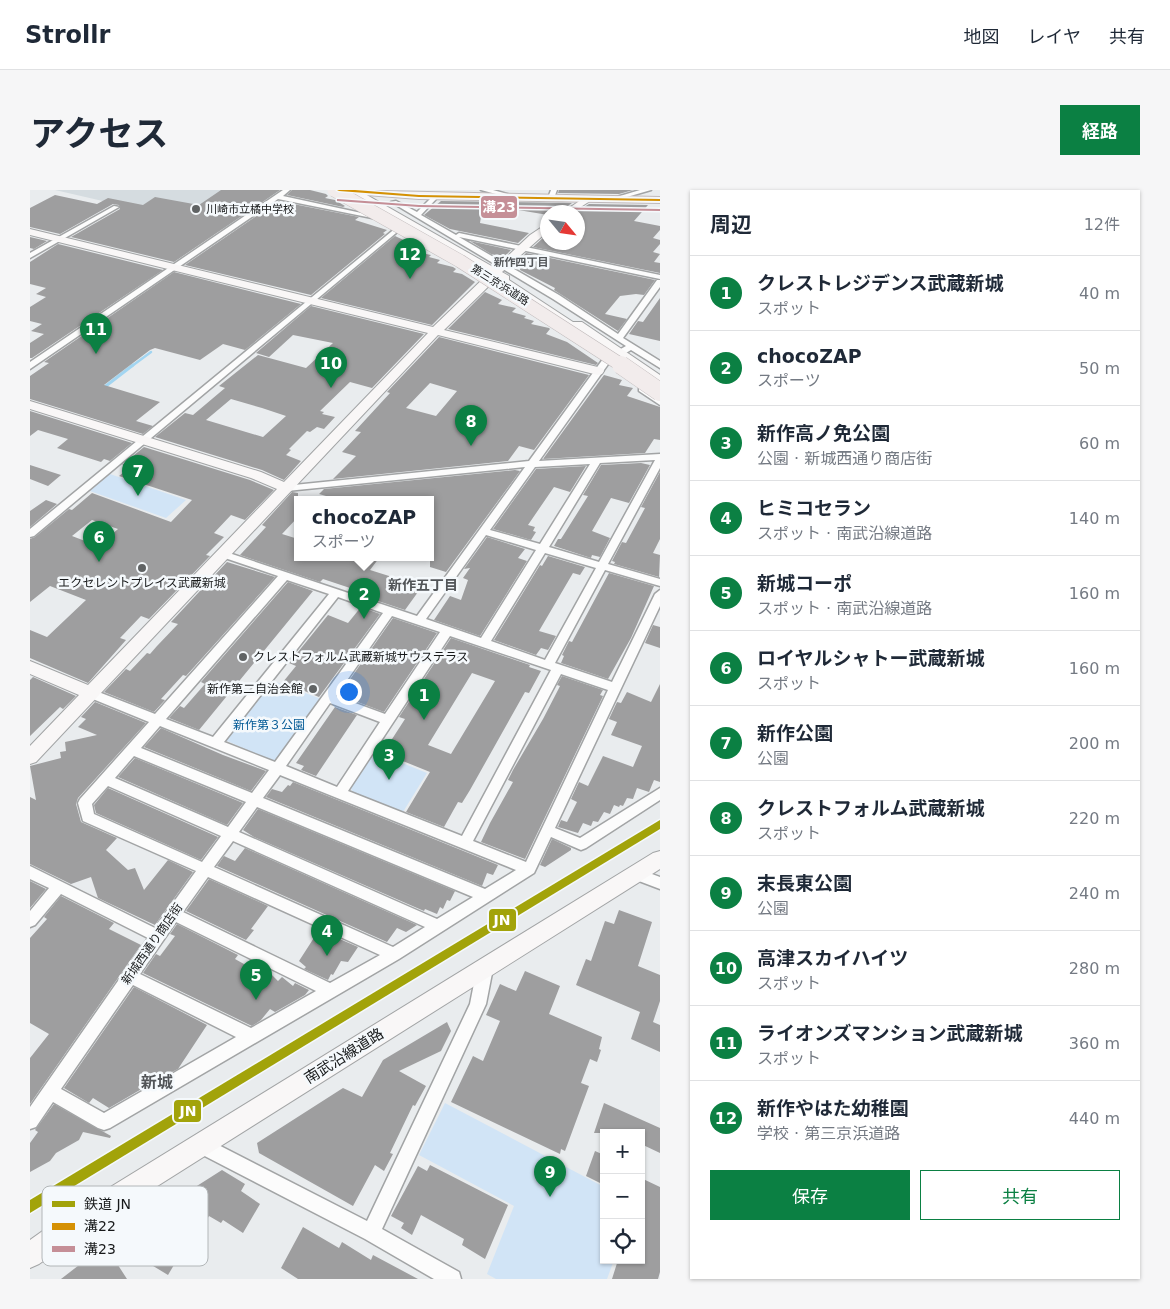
<!DOCTYPE html>
<html lang="ja">
<meta charset="utf-8">
<style>
:root{--surface:#fff;--page:#f6f6f7;--text:#1f2937;--muted:#747a83;--line:#e0e1e3;--accent:#0b8043}
body{margin:0;font-family:"DejaVu Sans","Noto Sans JP",sans-serif;background:var(--page);color:var(--text)}
.controls{position:absolute;right:15px;bottom:15px;display:grid;overflow:hidden;border-radius:0px;box-shadow:0 1px 4px #0004}
.controls button{width:45px;height:45px;display:grid;place-items:center;padding:0;border:0;border-bottom:1px solid var(--line);background:var(--surface);color:var(--text);font:25px sans-serif}
.compass{position:absolute;left:510px;top:15px;width:45px;height:45px;border-radius:50%;background:var(--surface);box-shadow:0 1px 4px #0004;rotate:119deg}
.you{position:absolute;left:318px;top:501px;width:18px;height:18px;margin:-12px;border:4px solid #fff;border-radius:50%;background:#1a73e8;box-shadow:0 0 0 8px #1a73e833}
.badge{display:grid;place-items:center;width:32px;height:32px;border-radius:50%;background:var(--accent);color:#fff;font-size:16px;font-weight:700}
.pin{position:absolute;translate:-50% -41px;filter:drop-shadow(0 1px 2px #0008)}
.pin::after{content:'';position:absolute;top:26px;width:18px;height:15px;background:inherit;clip-path:polygon(0 0,100% 0,50% 100%)}
.popup{position:absolute;left:264px;top:306px;width:140px;height:65px;box-sizing:border-box;display:grid;place-content:center;border-radius:0px;background:var(--surface);filter:drop-shadow(0 1px 4px #0005);font-size:16px;white-space:nowrap;color:var(--muted)}
.popup b{font-size:19px;color:var(--text)}
.popup::after{content:'';position:absolute;left:50%;top:100%;margin-left:-10px;border:10px solid transparent;border-top-color:var(--surface)}
.list{margin:0;padding:0;list-style:none}
h2{display:flex;justify-content:space-between;align-items:center;height:65px;margin:0;padding:0 20px;font-size:21px}
h2 small{font-size:16px;font-weight:400;color:var(--muted)}
.list li{display:grid;grid-template-columns:32px 1fr auto;gap:15px;align-items:center;box-sizing:border-box;height:75px;padding:0 20px;border-top:1px solid var(--line)}
.list b{display:block;font-size:19px;white-space:nowrap}
.list p{margin:0;font-size:16px;white-space:nowrap;color:var(--muted)}
.list em{font-size:16px;font-style:normal;color:var(--muted)}
.actions{display:flex;gap:10px;padding:15px 20px}
.actions a{flex:1;padding:11px 0;border:1px solid var(--accent);border-radius:0px;text-align:center;font-size:18px;color:var(--accent)}
.actions .main{background:var(--accent);color:#fff}
.icon{flex:none;width:28px;height:28px;fill:none;stroke:currentColor;stroke-width:2;stroke-linecap:round;stroke-linejoin:round}
.map{position:relative;flex:none;width:630px;height:1089px;overflow:hidden;border-radius:0px}
header{display:flex;align-items:center;gap:30px;box-sizing:border-box;height:70px;padding:0 25px;background:var(--surface);border-bottom:1px solid var(--line)}
header strong{font-size:24px}
nav{display:flex;gap:28px;margin-inline-start:auto;font-size:18px}
.intro{display:flex;align-items:center;justify-content:space-between;box-sizing:border-box;height:120px;padding:0 30px}
h1{margin:0;font-size:35px}
.button{padding:12px 22px;border-radius:0px;background:var(--accent);color:#fff;font-size:18px;font-weight:700}
main{display:flex;gap:30px;padding:0 30px}
aside{flex:1;background:var(--surface);border-radius:0px;box-shadow:0 1px 4px #0004}
.map>svg:first-child{display:block}
.built{fill:#d5dce0}
.green{fill:#d1e4f6}
.lines{fill:none;stroke-linecap:round;stroke-linejoin:round}
.stream-far1{stroke:#a2d5f1;stroke-width:2.5}
.stream{stroke:#a2d5f1;stroke-width:3}
.building{fill:#9e9e9f;fill-rule:evenodd}
.street-casing{stroke:#a2a4a5;stroke-width:3}
.secondary-casing{stroke:#a2a4a5;stroke-width:2}
.primary-casing{stroke:#bfb9ba;stroke-width:2}
.street{fill:#fcfcfc;fill-rule:evenodd}
.secondary{fill:#f9f7f7;fill-rule:evenodd}
.primary{fill:#f6f3f3;fill-rule:evenodd}
.highway-bridge-far1-casing{stroke:#bfb9ba;stroke-width:14;stroke-linecap:butt}
.highway-bridge-casing{stroke:#bfb9ba;stroke-width:19;stroke-linecap:butt}
.highway-bridge-far1{stroke:#f2ecec;stroke-width:13}
.highway-bridge{stroke:#f2ecec;stroke-width:18}
.bus-1-casing{stroke:#f5f9fc;stroke-width:3}
.bus-2-casing{stroke:#f5f9fc;stroke-width:3}
.bus-1{fill:#d59104;fill-rule:evenodd}
.bus-2{fill:#c58f97;fill-rule:evenodd}
.rail-1-casing{stroke:#f5f9fc;stroke-width:3}
.rail-1{fill:#a2a30a;fill-rule:evenodd}
.poi-dot{fill:#606364;stroke:#f5f9fc;stroke-width:2}
.labels{text-anchor:middle;dominant-baseline:central;stroke-width:5;stroke-linejoin:round;paint-order:stroke}
.far-poi-label{font-size:11px;fill:#17191a;stroke:#f5f9fc;text-anchor:start}
.far-neighbourhood-label{font-size:11px;font-weight:bold;fill:#525558;stroke:#f5f9fc}
.far-street-label{font-size:11px;fill:#17191a;stroke:#f5f9fc}
.poi-label{font-size:12px;fill:#17191a;stroke:#f5f9fc}
.park-label{font-size:12px;fill:#025995;stroke:#f5f9fc}
.street-label{font-size:12px;fill:#17191a;stroke:#f5f9fc}
.neighbourhood-label{font-size:14px;font-weight:bold;fill:#525558;stroke:#f5f9fc}
.near-street-label{font-size:15px;fill:#17191a;stroke:#f5f9fc}
.near-neighbourhood-label{font-size:16px;font-weight:bold;fill:#525558;stroke:#f5f9fc}
.key{fill:#f5f9fc;stroke:#b2b6b8;stroke-width:1}
.key-label{font-size:14px;fill:#17191a}
.line-badge{stroke:#f5f9fc;stroke-width:2}
.badge-label{font-size:14px;text-anchor:middle;font-weight:bold;fill:#fff}
</style>
<header>
<strong>Strollr</strong>
<nav><a>地図</a><a>レイヤ</a><a>共有</a></nav>
</header>
<div class="intro"><h1>アクセス</h1><a class="button">経路</a></div>
<main>
<div class="map">
<svg width="630" height="1089" viewBox="0 0 630 1089">
<rect width="100%" height="100%" fill="#e9ecee"/>
<path class="built" d="M25,0H250L194,39Z"/>
<path class="green" d="M80,284L156,310L136,328L60,301Z
M241,490L291,509L247,570L242,571L195,550Z
M345,562L397,583L373,622L323,603L321,598Z
M415,913L574,997V1070H584L577,1089H466L457,1084L484,1016L389,965Z"/>
<g class="lines">
<path class="stream-far1" d="M102,176L121,162"/>
<path class="stream" d="M72,199L103,175"/>
</g>
<path class="building" d="M191,0H250L144,72L41,47L90,19L89,15L83,14L30,44L0,37V18L25,5L67,14L78,8L113,15L125,7L169,15Z
M262,0H280L296,4L298,6L295,8L305,10L315,16L313,17L257,5Z
M529,0H603L589,4L528,3Z
M248,11L329,27L325,30L357,40L353,43L355,44L281,105L155,75Z
M411,11L542,13L532,20H526L523,22H518V25L453,14L450,33L499,43L488,53L420,39L394,25Z
M559,14L618,15L604,31L630,36V40L623,48L630,50V54L623,62L630,64L624,72L630,73V83L503,57L514,47H518V52H548V22H546Z
M365,46L380,53L373,59L401,65L399,67L410,70L407,73L423,77L426,79L423,82L432,84L445,92L402,135L291,108Z
M0,47L17,51L4,59L0,58Z
M440,51L481,60L474,67L461,64Z
M28,54L133,80L2,168H0V153L14,144L1,141L12,134L0,131V117L16,107L6,104L16,98L0,94V72Z
M496,63L625,90L614,105L606,104L590,106L575,124L597,129L588,141L524,100L525,98L490,80L491,68Z
M144,82L271,114L215,160L193,154L170,170L125,158L120,160L74,195L130,212L106,231L123,236L113,244L0,209V186L19,173L14,172Z
M455,102L472,110L468,114L486,118L482,122L496,126L494,128L504,131L501,134L519,138L520,139L516,144L537,152L568,173L566,175L418,139Z
M630,108V151L599,144L608,131L613,132Z
M281,116L394,144L342,198L320,192L290,221L294,222L292,224L305,227L294,239L287,237L280,242L277,241L259,259L261,260L256,265L271,271L254,290L232,280L125,247L155,223L163,225L195,198L189,196L228,165L276,178L303,153L263,145L239,167L226,163ZM201,209L232,218L256,226L233,247L176,230Z
M409,147L559,185L504,260L489,256L478,271L303,289L326,266L312,262L331,242L325,241L360,203L357,202ZM400,193L427,201L406,226L376,218Z
M574,185L592,190L589,195L603,198L597,206L630,217V250L624,249L615,263L513,269Z
M0,221L102,253L80,271L74,269L71,272L27,258L38,249L8,240L0,246Z
M114,257L220,290L244,300L215,330L201,325L184,343L194,347L176,365L180,366L119,429L111,426L90,448L96,450L58,493L0,468V440L17,447L56,410L20,396L0,412V349L5,347L39,319L42,320L62,303L141,332L162,310L89,286L100,277L92,275ZM62,330L88,339L68,356L42,346Z
M611,273L620,275L599,313L581,308L562,341L580,348L570,367L562,365L561,368L524,356L528,349H531L558,306L553,305L571,275Z
M0,275L31,285L18,296L0,289Z
M556,276L540,302L524,297L498,335L505,337L503,341L506,342L501,350L463,339L506,279Z
M485,280L490,281L416,382L400,377V310H310L289,304L294,299Z
M630,282V349L623,363L630,365L629,387L584,374L585,372L582,371L592,352L596,353L615,318L611,317Z
M262,302L268,303V327L252,344L268,349V368H349L340,380L375,391L371,396L388,402L375,420L339,408L341,405L293,389L290,392L210,365L236,337L232,335Z
M16,310L27,314L0,337V321Z
M457,347L495,359L488,368L497,371L450,446L404,430L420,406L431,410L438,390L433,388L440,378L434,379Z
M518,366L555,377L550,385L543,383L509,441L526,446L518,460L511,458L506,465L464,450L510,375L512,376Z
M197,372L245,387L156,486L153,485L131,509L135,510L124,522L74,502L96,479L100,481L117,463L120,464L127,456L148,434L141,432Z
M579,383L624,396L601,448L578,489L531,473L534,466L532,465L539,451L542,452Z
M258,392L283,401L169,540L139,528L150,516L154,518L175,494L171,492Z
M331,417L350,424L289,507L253,492L266,476L259,473L298,425L318,433Z
M363,428L407,443L354,522L309,505Z
M623,435L630,437V458L615,453Z
M421,448L500,475L499,477L511,481L499,503L495,502L440,600L432,613L428,612L414,637L376,622L400,582L353,563L375,529L369,527ZM442,483L465,491L421,564L398,555Z
M532,486L573,500L570,505L573,506L495,669L451,652L460,633L483,592L478,590L483,580L513,529L528,500L530,496L527,495Z
M3,487L46,506L33,519L30,517L0,546V490Z
M630,494V592L624,590L619,602L607,598L603,609L597,608L593,616L590,615L589,617L584,615L580,624L574,622L568,632L563,631L561,636L553,633L548,643L528,637L531,630L537,632L547,612L541,609L549,592L558,596L573,566L603,577L612,556L581,545L587,532L579,529L587,512L591,513L597,502L621,512Z
M65,512L116,533L48,608L46,614L51,632L87,648L76,660L98,680L105,678L114,700L138,670L163,682L125,735L68,708L61,687L41,694L0,674V607L6,610L0,576L31,568L30,562L36,561L35,552L67,545L48,537L56,529L51,527Z
M305,517L327,525L286,586L271,580L274,576L266,573Z
M131,538L193,565L236,581L221,601L114,557Z
M105,568L213,613L197,635L88,587Z
M263,592L320,615L468,675L463,685L457,683L452,696L236,607L242,599L252,602L258,595L260,596Z
M78,598L188,647L171,670L66,623L64,615Z
M228,619L425,701L420,711L417,710L413,719L410,717L407,724L395,719L394,721L224,647L213,640Z
M522,649L541,658V660L515,677L510,675Z
M215,658L387,735L376,742L367,738L357,752L187,676L194,666L205,671Z
M179,689L238,716L221,739L224,740L216,750L156,721Z
M0,691L16,699L0,718Z
M31,706L84,733L79,739L111,755L0,914V868L19,844L0,833V748L17,729L14,727Z
M589,720L622,732L608,776L630,785V811L623,832L630,835V862L601,849L610,822L546,795L556,769L561,771L575,731L584,734Z
M147,734L208,765L205,769L228,782L234,777L248,791L252,787L263,796L265,793L279,800L275,805L245,822L240,819L231,830L222,836L113,783L126,764L130,766L145,746L140,744Z
M289,740L328,757L318,772L311,771L303,785L301,784L298,790L274,779L276,777L269,771Z
M495,781L530,796L519,824L572,847L569,859L571,860L567,872L560,869L551,893L559,896L535,961L531,959L530,964L421,912L443,866L453,871L470,831L456,825L470,794L486,801Z
M104,797L177,835L148,879L132,887L124,883L115,897L79,918L63,908L59,913L34,898Z
M417,832L421,841L411,861L369,881L396,896L385,916L383,915L360,963L363,964L354,981L345,975L323,1016L229,963L227,953L313,898L332,907L353,870Z
M574,913L630,938V963L611,954V943H564Z
M24,914L81,946L80,948L53,942L49,950L26,963L20,971L0,982V953L8,942L5,940Z
M565,961L574,965V995L556,986Z
M400,975L478,1015L455,1069L432,1055L434,1049L391,1025L382,1045L371,1038L374,1033L361,1026L388,976L397,981Z
M192,980L215,994L211,1001L230,1014L213,1043L193,1030L191,1033L179,1026L161,1055L157,1053L138,1085L77,1048L109,1027L128,1038L148,1008Z
M611,988L630,997V1082L628,1089H582L588,1070H611Z
M273,1037L309,1058L312,1052L341,1070L343,1065L388,1089H268L251,1078Z
M75,1055L97,1089H31Z"/>
<g class="lines">
<g class="street-casing">
<path id="street" d="M253,0H260L253,6L350,27L347,29L248,9L0,179V172Z
M451,0H463L488,7L485,9Z
M521,0H527L524,8L521,10L518,8Z
M610,0H621L583,11L580,9Z
M404,5L409,6L391,25L426,45L429,43L630,85V89L429,47L529,105L588,144L627,90H630V97L593,148L630,171V178L601,160L579,173L509,271L630,264V278L578,374L630,389V396L575,380L525,473L582,492L625,404L630,400V416L525,638L550,648L630,598V610L556,658L551,660L521,647L504,683L369,769L80,938L74,940L68,938L23,912L6,937L0,939V917L118,748L31,704L5,735L0,737V721L19,698L0,689V676L125,738L166,681L53,631L48,613L50,609L119,532L58,507L56,504L58,501H66L125,524L248,386L189,366L188,364L193,361L387,426L495,277L257,301L254,300V296L499,271L573,169L596,156L523,109L361,12L366,11L387,22ZM625,270L569,372L519,357L570,273ZM560,274L510,354L460,340L505,277ZM456,345L506,360L451,448L396,429ZM515,363L566,378L515,470L461,451ZM257,390L299,404L183,547L136,529ZM308,407L353,423L245,572L194,552ZM362,426L410,442L355,524L306,506ZM420,446L521,480L432,646L318,601ZM531,484L578,500L496,672L443,651ZM300,513L350,532L307,597L256,576ZM130,536L239,580L222,603L111,558ZM104,566L216,612L198,637L85,588ZM250,585L486,680L455,699L233,608ZM78,596L191,646L172,672L64,624L62,614ZM227,617L443,707L407,729L209,642ZM203,651L395,737L363,757L184,677ZM178,687L350,765L300,793L153,722ZM146,732L286,801L221,838L110,784ZM103,795L206,847L74,923L31,899Z
M84,16L89,17L0,68V63Z
M367,37L372,38L4,346L0,347V339Z
M612,196L630,208V215L609,201V197Z
M606,678L630,687V699L601,688L599,684L601,680Z
M455,771L460,773L463,778L456,814L352,1039L429,1082L431,1089H404L335,1049L165,961L162,955L165,949L171,946L337,1031L440,814L447,778L450,773Z"/>
</g>
<g class="secondary-casing">
<path id="secondary" d="M316,0H328L465,78L500,45L518,33V41L472,82L479,86V90L543,132H552L630,185V194L559,147H551L465,90L414,140L572,178L574,181L572,184L568,185L408,145L6,572L0,574V556L49,505L0,484V471L58,495L247,299L221,288L0,219V211L231,282L254,292L398,143L0,45V39L403,137L459,83Z
M557,6L560,7V11L543,22H533Z
M630,661V679L53,1043L9,1074L0,1078V1050L35,1025L623,663Z"/>
</g>
<g class="primary-casing">
<path id="primary" d="M304,0L630,7V13L389,9L309,3Z"/>
</g>
<use href="#street" class="street"/>
<use href="#secondary" class="secondary"/>
<use href="#primary" class="primary"/>
<g class="highway-bridge-far1-casing">
<path id="highway-bridge-far1" d="M304,0L430,71L593,176"/>
</g>
<g class="highway-bridge-casing">
<path id="highway-bridge" d="M591,175L630,202"/>
</g>
<use href="#highway-bridge-far1" class="highway-bridge-far1"/>
<use href="#highway-bridge" class="highway-bridge"/>
<g class="bus-1-casing">
<path id="bus-1" d="M307,0H325L389,5L630,9V11L389,7L309,1Z"/>
</g>
<g class="bus-2-casing">
<path id="bus-2" d="M308,9L389,15L630,19V21L389,17L307,11V9Z"/>
</g>
<use href="#bus-1" class="bus-1"/>
<use href="#bus-2" class="bus-2"/>
<g class="rail-1-casing">
<path id="rail-1" d="M630,630V639L0,1023V1010Z"/>
</g>
<use href="#rail-1" class="rail-1"/>
</g>
<g class="poi-dot">
<circle cx="166" cy="19" r="5"/>
<circle cx="112" cy="378" r="5"/>
<circle cx="213" cy="467" r="5"/>
<circle cx="283" cy="499" r="5"/>
</g>
<g class="labels">
<g class="far-poi-label">
<text x="176" y="19">川崎市立橘中学校</text>
</g>
<g class="far-neighbourhood-label">
<text x="491" y="72">新作四丁目</text>
</g>
<g class="far-street-label">
<text transform="translate(470 95) rotate(32)">第三京浜道路</text>
</g>
<g class="poi-label">
<text x="112" y="393">エクセレントプレイス武蔵新城</text>
<text x="223" y="467" text-anchor="start">クレストフォルム武蔵新城サウステラス</text>
<text x="273" y="499" text-anchor="end">新作第二自治会館</text>
</g>
<g class="park-label">
<text x="239" y="535">新作第３公園</text>
</g>
<g class="street-label">
<text transform="translate(122 754) rotate(-55)">新城西通り商店街</text>
</g>
<g class="neighbourhood-label">
<text x="393" y="395">新作五丁目</text>
</g>
<g class="near-street-label">
<text transform="translate(314 866) rotate(-32)">南武沿線道路</text>
</g>
<g class="near-neighbourhood-label">
<text x="127" y="892">新城</text>
</g>
</g>
<rect x="12" y="996" width="166" height="80" rx="8" class="key"/>
<rect x="22" y="1011" width="23" height="6" fill="#a2a30a"/>
<rect x="22" y="1033" width="23" height="7" fill="#d59104"/>
<rect x="22" y="1056" width="23" height="6" fill="#c58f97"/>
<g class="key-label">
<text x="54" y="1019">鉄道 JN</text>
<text x="54" y="1041">溝22</text>
<text x="54" y="1064">溝23</text>
</g>
<g class="line-badge">
<rect x="450" y="5" width="38" height="24" rx="5" fill="#c58f97"/>
<rect x="458" y="718" width="29" height="24" rx="5" fill="#a2a30a"/>
<rect x="143" y="909" width="29" height="24" rx="5" fill="#a2a30a"/>
</g>
<g class="badge-label">
<text x="469" y="22">溝23</text>
<text x="472" y="735">JN</text>
<text x="158" y="926">JN</text>
</g>
</svg>
<div class="controls">
<button>+</button>
<button>−</button>
<button><svg class="icon" aria-label="locate" viewBox="0 0 24 24"><circle cx="12" cy="12" r="6"/><path d="M12 2v4M12 18v4M2 12h4M18 12h4"/></svg></button>
</div>
<svg class="compass" viewBox="-18 -18 36 36"><path d="M0-13l5 13h-10z" fill="#e53935"/><path d="M0 13l5-13h-10z" fill="#747a83"/></svg>
<div class="you"></div>
<div class="pin badge" style="left:394px;top:530px">1</div>
<div class="pin badge" style="left:334px;top:429px">2</div>
<div class="popup"><b>chocoZAP</b>スポーツ</div>
<div class="pin badge" style="left:359px;top:590px">3</div>
<div class="pin badge" style="left:297px;top:766px">4</div>
<div class="pin badge" style="left:226px;top:810px">5</div>
<div class="pin badge" style="left:69px;top:372px">6</div>
<div class="pin badge" style="left:108px;top:306px">7</div>
<div class="pin badge" style="left:441px;top:256px">8</div>
<div class="pin badge" style="left:520px;top:1007px">9</div>
<div class="pin badge" style="left:301px;top:198px">10</div>
<div class="pin badge" style="left:66px;top:164px">11</div>
<div class="pin badge" style="left:380px;top:89px">12</div>
</div>
<aside>
<h2>周辺<small>12件</small></h2>
<ul class="list">
<li><span class="badge">1</span><div><b>クレストレジデンス武蔵新城</b><p>スポット</p></div><em>40 m</em></li>
<li><span class="badge">2</span><div><b>chocoZAP</b><p>スポーツ</p></div><em>50 m</em></li>
<li><span class="badge">3</span><div><b>新作高ノ免公園</b><p>公園 · 新城西通り商店街</p></div><em>60 m</em></li>
<li><span class="badge">4</span><div><b>ヒミコセラン</b><p>スポット · 南武沿線道路</p></div><em>140 m</em></li>
<li><span class="badge">5</span><div><b>新城コーポ</b><p>スポット · 南武沿線道路</p></div><em>160 m</em></li>
<li><span class="badge">6</span><div><b>ロイヤルシャトー武蔵新城</b><p>スポット</p></div><em>160 m</em></li>
<li><span class="badge">7</span><div><b>新作公園</b><p>公園</p></div><em>200 m</em></li>
<li><span class="badge">8</span><div><b>クレストフォルム武蔵新城</b><p>スポット</p></div><em>220 m</em></li>
<li><span class="badge">9</span><div><b>末長東公園</b><p>公園</p></div><em>240 m</em></li>
<li><span class="badge">10</span><div><b>高津スカイハイツ</b><p>スポット</p></div><em>280 m</em></li>
<li><span class="badge">11</span><div><b>ライオンズマンション武蔵新城</b><p>スポット</p></div><em>360 m</em></li>
<li><span class="badge">12</span><div><b>新作やはた幼稚園</b><p>学校 · 第三京浜道路</p></div><em>440 m</em></li>
</ul>
<div class="actions"><a class="main">保存</a><a>共有</a></div>
</aside>
</main>
